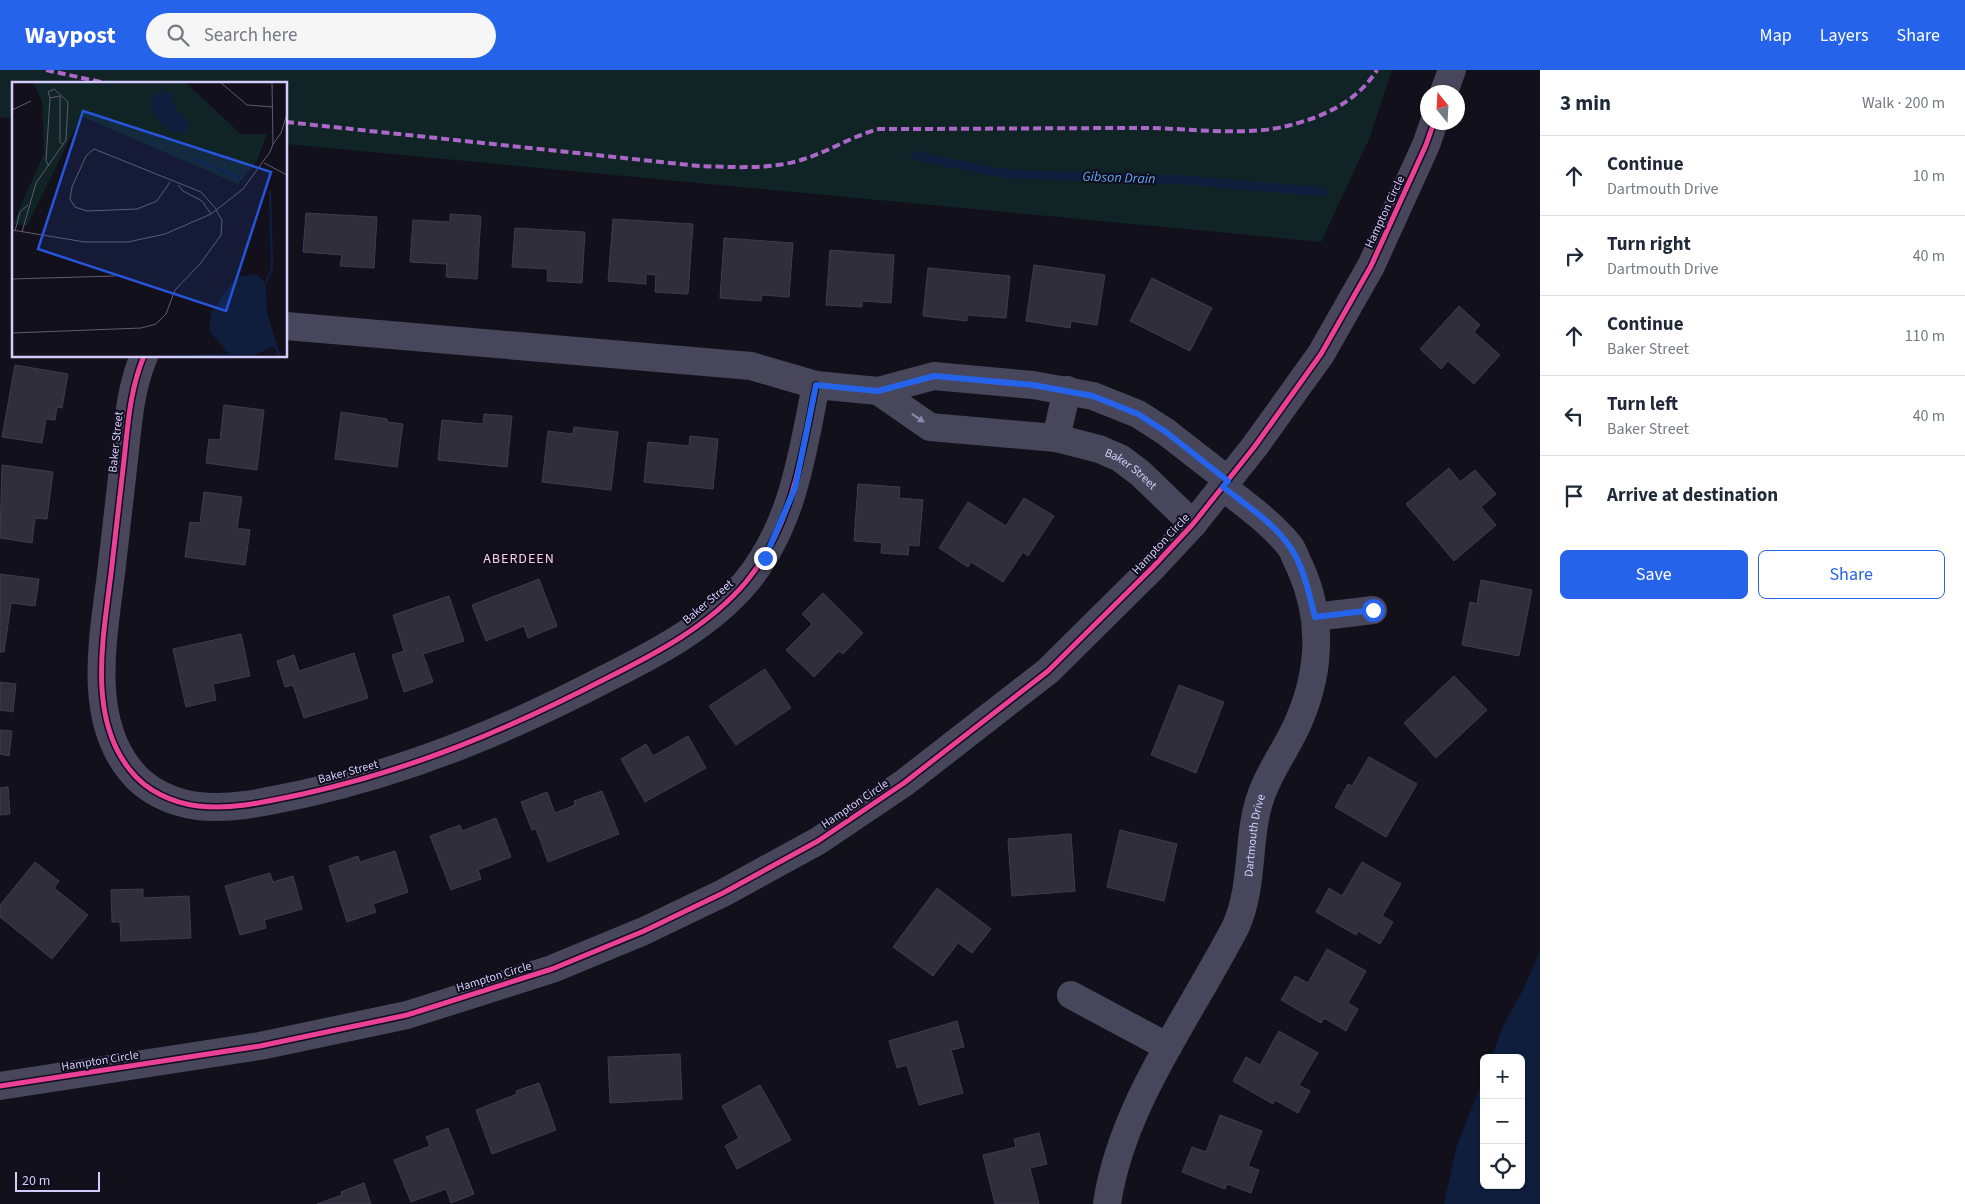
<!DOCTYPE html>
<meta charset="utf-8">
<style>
:root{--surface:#fff;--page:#f6f6f7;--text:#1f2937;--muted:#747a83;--line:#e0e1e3;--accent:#2563eb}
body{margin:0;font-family:"Source Sans 3",sans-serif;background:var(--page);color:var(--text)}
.controls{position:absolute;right:15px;bottom:15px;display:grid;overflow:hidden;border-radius:8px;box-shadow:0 1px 4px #0004}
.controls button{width:45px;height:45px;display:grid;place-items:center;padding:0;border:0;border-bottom:1px solid var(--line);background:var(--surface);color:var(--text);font:25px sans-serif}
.compass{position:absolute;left:1420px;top:15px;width:45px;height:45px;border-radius:50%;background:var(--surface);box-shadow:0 1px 4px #0004;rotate:342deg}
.scale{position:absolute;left:15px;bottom:12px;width:85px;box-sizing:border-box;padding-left:5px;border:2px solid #d4ccfc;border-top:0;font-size:14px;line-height:18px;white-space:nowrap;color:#d4ccfc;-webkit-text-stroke:4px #100d1d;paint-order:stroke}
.stop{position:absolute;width:15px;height:15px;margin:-11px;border:4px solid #2563eb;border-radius:50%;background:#fff}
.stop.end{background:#2563eb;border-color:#fff;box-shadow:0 1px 5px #0008}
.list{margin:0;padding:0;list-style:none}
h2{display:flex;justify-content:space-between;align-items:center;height:65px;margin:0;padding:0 20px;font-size:21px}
h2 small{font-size:16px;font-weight:400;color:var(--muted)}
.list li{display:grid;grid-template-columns:32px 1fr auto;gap:15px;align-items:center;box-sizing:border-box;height:80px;padding:0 20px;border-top:1px solid var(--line)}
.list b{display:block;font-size:19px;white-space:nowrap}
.list p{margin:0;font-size:16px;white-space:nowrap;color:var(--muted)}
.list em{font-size:16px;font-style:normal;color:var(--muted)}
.actions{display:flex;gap:10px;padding:15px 20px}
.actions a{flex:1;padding:11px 0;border:1px solid var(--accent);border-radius:8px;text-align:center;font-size:18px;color:var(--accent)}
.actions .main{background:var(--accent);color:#fff}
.icon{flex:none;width:28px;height:28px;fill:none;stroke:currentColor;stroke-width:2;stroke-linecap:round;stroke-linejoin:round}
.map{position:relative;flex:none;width:1540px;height:1134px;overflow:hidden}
header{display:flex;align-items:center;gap:30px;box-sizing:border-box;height:70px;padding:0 25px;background:var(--accent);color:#fff}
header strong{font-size:24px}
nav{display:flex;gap:28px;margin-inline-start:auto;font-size:18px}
.search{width:350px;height:45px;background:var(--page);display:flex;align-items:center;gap:12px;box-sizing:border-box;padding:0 18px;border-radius:28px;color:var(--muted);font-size:19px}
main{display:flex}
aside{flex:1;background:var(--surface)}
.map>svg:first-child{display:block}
.green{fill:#102325}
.water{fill:#0e1e3c}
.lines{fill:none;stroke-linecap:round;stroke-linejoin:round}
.stream{stroke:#0e1e3c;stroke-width:9}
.building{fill:#312e3c;stroke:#3f3b4d}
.minor{stroke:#48465a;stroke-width:28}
.tertiary{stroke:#48465a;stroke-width:28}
.quiet{stroke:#ac68c9;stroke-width:4;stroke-dasharray:8 4;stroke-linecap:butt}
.cycleway-casing{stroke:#100d1d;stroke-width:8}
.cycleway{stroke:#ea4096;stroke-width:5}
.oneway{fill:#8e89ab}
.route{stroke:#2563eb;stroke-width:6}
.labels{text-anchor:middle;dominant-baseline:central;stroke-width:4;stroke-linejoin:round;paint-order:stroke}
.street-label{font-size:12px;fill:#d4ccfc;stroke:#100d1d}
.water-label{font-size:14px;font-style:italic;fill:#60aaf5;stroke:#100d1d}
.neighbourhood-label{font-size:14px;letter-spacing:1px;fill:#fccee9;stroke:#100d1d}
.inset-river{fill:none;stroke:#0e1e3c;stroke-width:2.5}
.inset-road{fill:none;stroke:#605b74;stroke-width:1}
.view{fill:#2654da;fill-opacity:0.15;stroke:#2654da;stroke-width:2.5}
.inset-edge{fill:none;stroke:#d4ccfc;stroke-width:2.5}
</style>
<header>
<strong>Waypost</strong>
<div class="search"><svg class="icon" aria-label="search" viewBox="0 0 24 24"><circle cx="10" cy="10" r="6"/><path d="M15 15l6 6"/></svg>Search here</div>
<nav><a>Map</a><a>Layers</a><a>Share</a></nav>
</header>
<main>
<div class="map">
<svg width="1540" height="1134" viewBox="0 0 1540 1134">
<rect width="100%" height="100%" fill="#12101a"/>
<path class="green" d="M0,0H1392L1370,67L1321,172L286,74V14H14V49L0,47Z"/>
<path class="water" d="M1540,881V1134H1444L1456,1078L1484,1007V1115H1521V988H1491L1504,954L1524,918Z"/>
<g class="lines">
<path class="stream" d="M916,86L1006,104L1184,110L1323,122"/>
</g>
<path class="building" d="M306,143L377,147L374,198L340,196L342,185L303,182Z
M450,144L481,146L477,209L446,207L447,194L410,192L413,150L450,152Z
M613,149L693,154L688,224L655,222L656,205L646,204V214L608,211Z
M515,158L585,162L582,213L547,211L548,199L512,197Z
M724,168L793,173L789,227L762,225L761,231L720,228Z
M830,180L894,185L891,233L862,231V237L826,235Z
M1034,195L1105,205L1097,255L1071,251L1070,258L1026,251Z
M928,198L1010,206L1006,248L967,245V251L923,246Z
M1152,208L1212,238L1190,281L1130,251Z
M1459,236L1480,255L1474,262L1500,285L1474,314L1448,291L1441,299L1420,279Z
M15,295L68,304L62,338L57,337L55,350L46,349L42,373L2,367Z
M224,335L264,340L257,400L206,393L209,369L220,370Z
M341,342L387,349V352L403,354L397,397L335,389Z
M484,344L512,346L507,397L438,390L442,350L483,354Z
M574,357L618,362L611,420L542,412L548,361L573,364Z
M690,366L718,369L713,419L644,412L648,372L689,376Z
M2,395L53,402L47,449L35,448L32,473L0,468Z
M1449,398L1460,412L1475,400L1496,424L1481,437L1496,455L1454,491L1406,434Z
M858,414L900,417L899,428L923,430L919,476L909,475L908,485L881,483L882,473L854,471Z
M204,422L242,427L237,458L250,460L245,495L185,487L190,452L200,453Z
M1024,428L1054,446L1028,486L1023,482L1003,512L971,492L968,497L939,478L968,432L1006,456Z
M0,504L39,509L35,536L11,533L4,582H0Z
M539,509L557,556L528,568L524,556L486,571L472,535Z
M1481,510L1532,520L1519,586L1462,575L1470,532L1477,534Z
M823,523L863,563L843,584L839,581L814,607L786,580L812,554L802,544Z
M449,526L464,571L423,584L433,612L404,622L392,585L404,581L393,545Z
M241,564L250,606L213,614L216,630L186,637L173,579Z
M354,583L368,628L304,648L293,615L285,617L277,591L294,585L299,601Z
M765,599L791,638L736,675L709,636Z
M1454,606L1487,640L1436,688L1404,653Z
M0,612L16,614L13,642L0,640Z
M1179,615L1224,632L1196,703L1151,685Z
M0,660L12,661L9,686L0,684Z
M688,666L706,698L645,732L621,689L646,674L653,686Z
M1369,687L1417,714L1386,767L1335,737L1348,714L1352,716Z
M8,717L10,744L0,745V718Z
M602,721L619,764L548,792L536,759L532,760L521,732L547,722L555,743L575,735L574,731Z
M496,748L511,787L478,800L481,809L451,820L430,766L460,755L462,761Z
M1120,760L1177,774L1164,831L1107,817Z
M1071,764L1075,821L1012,826L1008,769Z
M395,781L408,822L373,834L376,842L347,852L329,796L358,786L360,792Z
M35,792L59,811L54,818L88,845L52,889L0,847V835Z
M1362,792L1401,814L1382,846L1393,852L1380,874L1358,861L1356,865L1316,842L1329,818L1342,826Z
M270,803L273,812L293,806L302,839L264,850L266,858L240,865L225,816Z
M937,818L991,859L972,883L958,873L933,906L893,877Z
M143,819V828L189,826L191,868L121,871L120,852H112L111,820Z
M1327,879L1366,901L1348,933L1358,939L1346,961L1324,948L1321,953L1281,930L1295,906L1308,913Z
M957,951L964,977L951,980L963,1023L919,1035L907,995L897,998L889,971Z
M1279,961L1318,983L1299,1015L1310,1021L1298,1043L1275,1030L1273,1034L1233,1011L1246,987L1260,995Z
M680,984L682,1029L610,1033L608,987Z
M539,1013L556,1060L492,1084L476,1040L517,1024L516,1021Z
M760,1015L791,1070L737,1099L725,1076L739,1068L722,1036Z
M1220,1045L1262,1061L1248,1096L1259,1100L1251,1123L1227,1114L1225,1119L1182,1102L1192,1077L1206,1082Z
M448,1058L474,1124L451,1133L446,1119L411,1132L394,1090L430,1076L426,1067Z
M1039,1063L1047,1094L1030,1098L1039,1134H995L983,1085L1016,1077L1014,1069Z
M364,1113L371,1134H317L342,1125L341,1122Z"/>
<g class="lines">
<g class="minor">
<path d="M286,256L751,296L816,315L878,321L934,306L1033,315L1093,326L1138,344L1166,362L1229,411"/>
<path d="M144,286C130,319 128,354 124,390C120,425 116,460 112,495C105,560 85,644 130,700C146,721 173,733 198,736C234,740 269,731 303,724C411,700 507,660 605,609C655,584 709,556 746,512C793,455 802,385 816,315"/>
<path id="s1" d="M878,321L930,357L1056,368L1099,379L1120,388L1140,403L1193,454"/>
<path d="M1056,368L1067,320"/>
<path d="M1315,547L1373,540"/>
<path d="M1071,925L1168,977"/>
<path id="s2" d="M1107,1134C1119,1051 1168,977 1209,905C1218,889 1228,872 1236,856C1255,813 1246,765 1262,723C1272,696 1290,674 1300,648C1321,598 1322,546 1300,497C1296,490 1294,481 1289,475C1270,452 1246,435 1223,417"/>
</g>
<path class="tertiary" d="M1444,22L1452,0
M0,1016L260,976L407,945L552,899L644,861L723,823L818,771L904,713L1048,601L1153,497L1193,454L1255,376L1321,284L1371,196L1426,75L1434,52"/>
<path class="quiet" d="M46,0L110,14
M286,52L699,96C732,97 772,100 804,89C830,81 852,66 879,59C970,59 1061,58 1151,58C1192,59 1248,66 1287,56C1323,47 1357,32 1377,0"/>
<g class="cycleway-casing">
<path id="cycleway" d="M144,286C130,319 128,354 124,390C120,425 116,460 112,495C105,560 85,644 130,700C146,721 173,733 198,736C234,740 269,731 303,724C411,700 507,660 605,609C655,584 709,556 746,512C793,455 802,385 816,315
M0,1016L260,976L407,945L552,899L644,861L723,823L818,771L904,713L1048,601L1153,497L1193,454L1255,376L1321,284L1371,196L1426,75L1434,52"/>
</g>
<use href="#cycleway" class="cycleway"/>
</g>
<defs><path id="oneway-solid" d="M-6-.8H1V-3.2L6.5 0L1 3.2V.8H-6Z" transform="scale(1.25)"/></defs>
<use class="oneway" href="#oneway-solid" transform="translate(918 348) rotate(34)"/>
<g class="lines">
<path class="route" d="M765,488L795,418L816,315L878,321L934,306L1033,315L1093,326L1138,344L1166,362L1228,411L1223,417C1246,435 1274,453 1290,477C1304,497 1309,524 1315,547L1373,540"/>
</g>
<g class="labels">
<g class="street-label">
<text transform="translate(1385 142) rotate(-65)">Hampton Circle</text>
<text transform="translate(116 372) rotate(-84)">Baker Street</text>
<text stroke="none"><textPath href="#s1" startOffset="272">Baker Street</textPath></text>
<text transform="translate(1161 474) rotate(-47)">Hampton Circle</text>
<text transform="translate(708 532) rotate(-40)">Baker Street</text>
<text transform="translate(348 702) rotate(-15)">Baker Street</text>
<text transform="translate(855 734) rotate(-34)">Hampton Circle</text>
<text stroke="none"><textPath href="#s2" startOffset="401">Dartmouth Drive</textPath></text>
<text transform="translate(494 907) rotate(-17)">Hampton Circle</text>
<text transform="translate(100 991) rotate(-9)">Hampton Circle</text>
</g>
<g class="water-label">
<text transform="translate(1119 108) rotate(2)">Gibson Drain</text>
</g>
<g class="neighbourhood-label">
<text x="519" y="489">ABERDEEN</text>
</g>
</g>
<g transform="translate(12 12)">
<rect width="275" height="275" fill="#12101a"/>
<path d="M21,0H173L229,52H255L245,79L226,102L69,34L15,144L1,142L32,71L30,20Z" fill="#102325"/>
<path d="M146,0L153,11L154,8L161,12L160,21L178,43L173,51L160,50L148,41L138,27L141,14L150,10ZM244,192L254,202L255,231L269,275H265L264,268L260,265L239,275L219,274L197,249L199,231L217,205L227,195Z" fill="#0e1e3c"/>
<path class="inset-river" d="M180,76L228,96M254,200L260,186L258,109M119,275L218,273"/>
<path class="inset-road" d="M208,0L235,23L261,25M48,14V60L51,63M0,28L19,19M261,62L269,51L275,32M252,81L275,93M37,84L34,79L38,16M158,100L145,119L125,127L75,129L63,125L58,117L60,105L74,74L82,67L189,110L205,128M166,103L171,109L190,119L199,132M0,148L73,160H116L153,152L199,132L231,107L258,70L261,62L260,0M3,149L8,130L16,123M10,150L24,101L54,58L56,20L42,7L36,10L38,16L48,14M0,197L103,194M0,251L129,246L144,242L154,232L163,208L188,182L209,153L210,138L204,128"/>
<path class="view" d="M71,29L259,90L214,229L26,167Z"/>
<rect width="275" height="275" class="inset-edge"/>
</g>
</svg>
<div class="controls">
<button>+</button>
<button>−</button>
<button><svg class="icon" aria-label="locate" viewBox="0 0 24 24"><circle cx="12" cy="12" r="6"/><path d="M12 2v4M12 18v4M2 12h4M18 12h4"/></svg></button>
</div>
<svg class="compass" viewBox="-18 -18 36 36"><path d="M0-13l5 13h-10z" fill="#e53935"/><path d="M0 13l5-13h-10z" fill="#747a83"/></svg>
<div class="scale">20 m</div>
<div class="stop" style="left:1373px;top:540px"></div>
<div class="stop end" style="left:765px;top:488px"></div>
</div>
<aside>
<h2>3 min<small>Walk · 200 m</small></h2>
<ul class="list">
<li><svg class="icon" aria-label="ahead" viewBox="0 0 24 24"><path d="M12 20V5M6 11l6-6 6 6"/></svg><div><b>Continue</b><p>Dartmouth Drive</p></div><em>10 m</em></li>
<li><svg class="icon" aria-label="right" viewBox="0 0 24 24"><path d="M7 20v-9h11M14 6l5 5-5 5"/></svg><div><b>Turn right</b><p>Dartmouth Drive</p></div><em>40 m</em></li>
<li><svg class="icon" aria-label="ahead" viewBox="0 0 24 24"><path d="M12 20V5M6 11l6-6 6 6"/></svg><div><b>Continue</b><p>Baker Street</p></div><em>110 m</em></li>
<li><svg class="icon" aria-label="left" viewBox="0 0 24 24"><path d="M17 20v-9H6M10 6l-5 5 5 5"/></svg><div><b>Turn left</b><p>Baker Street</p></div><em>40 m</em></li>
<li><svg class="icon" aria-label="arrive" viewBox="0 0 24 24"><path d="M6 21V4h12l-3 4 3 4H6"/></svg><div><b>Arrive at destination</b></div></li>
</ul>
<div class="actions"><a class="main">Save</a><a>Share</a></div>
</aside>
</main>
